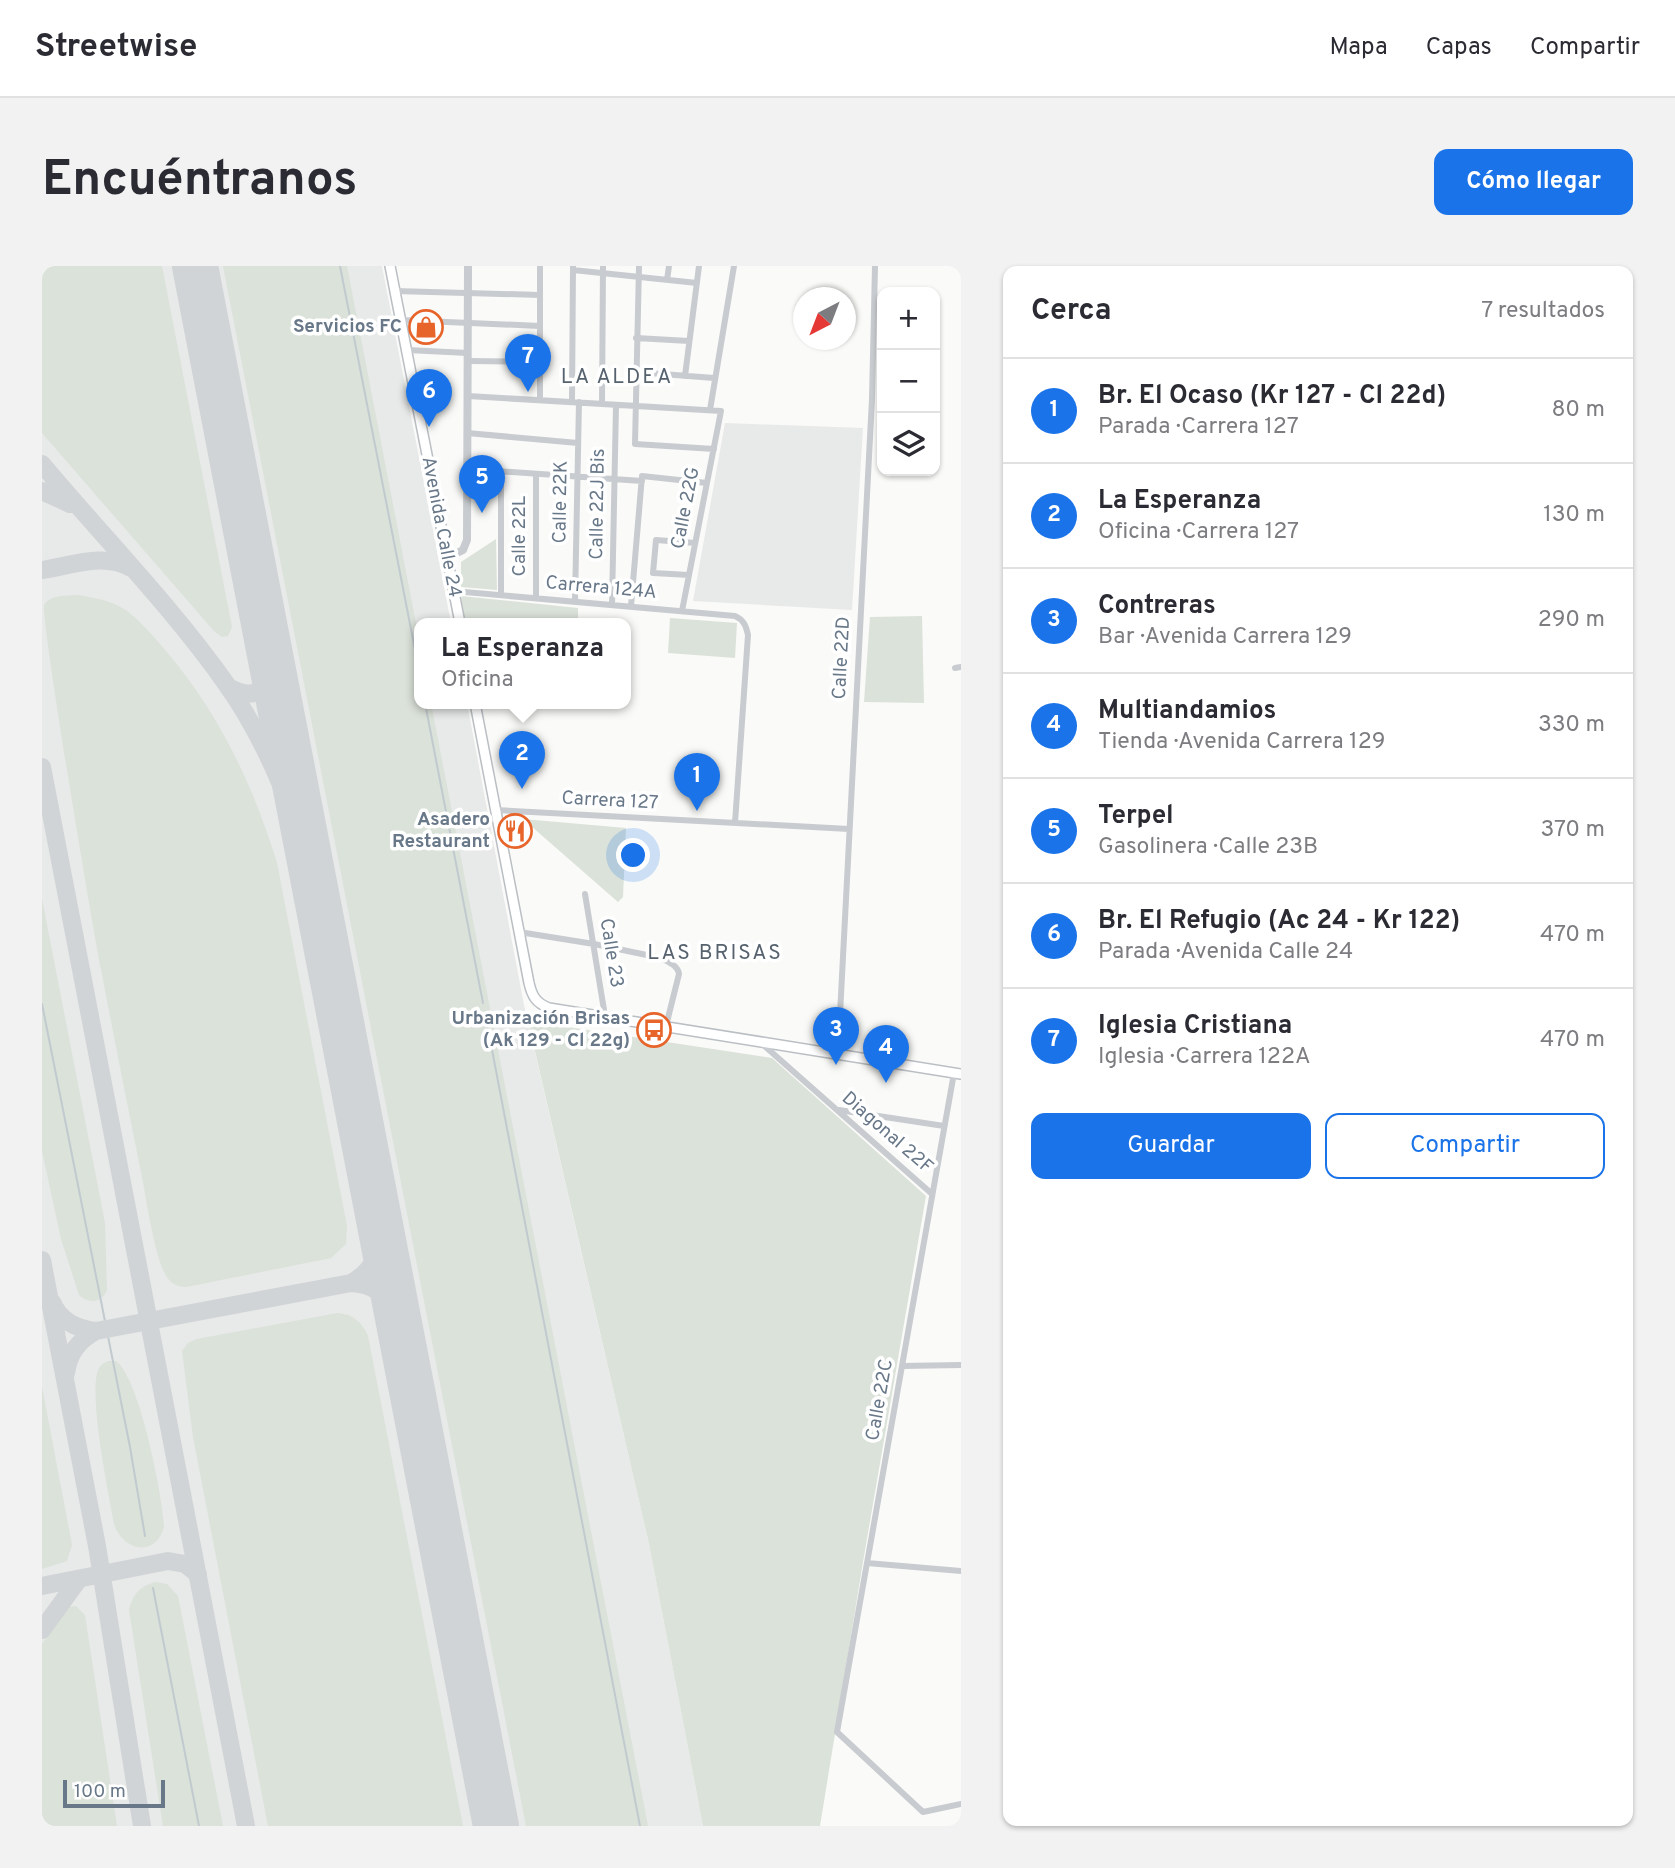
<!DOCTYPE html>
<html lang="es">
<meta charset="utf-8">
<style>
:root{--surface:#fff;--page:#f2f2f3;--text:#2b2b33;--muted:#7c7c81;--line:#e1e1e2;--accent:#1a73e8}
body{margin:0;font-family:Overpass,sans-serif;background:var(--page);color:var(--text)}
.controls{position:absolute;right:21px;top:21px;display:grid;overflow:hidden;border-radius:14px;box-shadow:0 2px 5px #0004}
.controls button{width:63px;height:63px;display:grid;place-items:center;padding:0;border:0;border-bottom:2px solid var(--line);background:var(--surface);color:var(--text);font:35px sans-serif}
.compass{position:absolute;left:751px;top:21px;width:63px;height:63px;border-radius:50%;background:var(--surface);box-shadow:0 2px 5px #0004;rotate:222deg}
.scale{position:absolute;left:21px;bottom:18px;width:102px;box-sizing:border-box;padding-left:7px;border:4px solid #687889;border-top:0;font-size:19px;line-height:24px;white-space:nowrap;color:#687889;-webkit-text-stroke:5px #fff;paint-order:stroke}
.you{position:absolute;left:592px;top:590px;width:24px;height:24px;margin:-18px;border:5px solid #fff;border-radius:50%;background:#1a73e8;box-shadow:0 0 0 10px #1a73e833}
.badge{display:grid;place-items:center;width:46px;height:46px;border-radius:50%;background:var(--accent);color:#fff;font-size:23px;font-weight:700}
.pin{position:absolute;translate:-50% -58px;filter:drop-shadow(0 2px 4px #0008)}
.pin::after{content:'';position:absolute;top:37px;width:24px;height:21px;background:inherit;clip-path:polygon(0 0,100% 0,50% 100%)}
.popup{position:absolute;left:372px;top:352px;width:217px;height:91px;box-sizing:border-box;display:grid;place-content:center;border-radius:14px;background:var(--surface);filter:drop-shadow(0 2px 5px #0005);font-size:23px;white-space:nowrap;color:var(--muted)}
.popup b{font-size:26px;color:var(--text)}
.popup::after{content:'';position:absolute;left:50%;top:100%;margin-left:-14px;border:14px solid transparent;border-top-color:var(--surface)}
.list{margin:0;padding:0;list-style:none}
h2{display:flex;justify-content:space-between;align-items:center;height:91px;margin:0;padding:0 28px;font-size:30px}
h2 small{font-size:23px;font-weight:400;color:var(--muted)}
.list li{display:grid;grid-template-columns:46px 1fr auto;gap:21px;align-items:center;box-sizing:border-box;height:105px;padding:0 28px;border-top:2px solid var(--line)}
.list b{display:block;font-size:26px;white-space:nowrap}
.list p{margin:0;font-size:23px;white-space:nowrap;color:var(--muted)}
.list em{font-size:23px;font-style:normal;color:var(--muted)}
.actions{display:flex;gap:14px;padding:21px 28px}
.actions a{flex:1;padding:16px 0;border:2px solid var(--accent);border-radius:14px;text-align:center;font-size:24px;color:var(--accent)}
.actions .main{background:var(--accent);color:#fff}
.icon{flex:none;width:38px;height:38px;fill:none;stroke:currentColor;stroke-width:2;stroke-linecap:round;stroke-linejoin:round}
.map{position:relative;flex:none;width:919px;height:1560px;overflow:hidden;border-radius:14px}
header{display:flex;align-items:center;gap:42px;box-sizing:border-box;height:98px;padding:0 35px;background:var(--surface);border-bottom:2px solid var(--line)}
header strong{font-size:33px}
nav{display:flex;gap:38px;margin-inline-start:auto;font-size:24px}
.intro{display:flex;align-items:center;justify-content:space-between;box-sizing:border-box;height:168px;padding:0 42px}
h1{margin:0;font-size:49px}
.button{padding:18px 32px;border-radius:14px;background:var(--accent);color:#fff;font-size:24px;font-weight:700}
main{display:flex;gap:42px;padding:0 42px}
aside{flex:1;background:var(--surface);border-radius:14px;box-shadow:0 2px 5px #0004}
.map>svg:first-child{display:block}
.built{fill:#e8e9e9}
.green{fill:#dbe2d9}
.lines{fill:none;stroke-linecap:round;stroke-linejoin:round}
.stream{stroke:#c1cacf;stroke-width:2}
.taxiway{stroke:#d1d4d6;stroke-width:18}
.runway{stroke:#d1d4d6;stroke-width:46}
.secondary-casing{stroke:#babfc4;stroke-width:12}
.minor{stroke:#c8cbcf;stroke-width:6}
.tertiary{stroke:#c8cbcf;stroke-width:8}
.secondary{stroke:#fff;stroke-width:9}
.labels{text-anchor:middle;dominant-baseline:central;stroke-width:7;stroke-linejoin:round;paint-order:stroke}
.poi-label{font-size:19px;font-weight:bold;fill:#687889;stroke:#fff;text-anchor:end}
.street-label{font-size:19px;fill:#687889;stroke:#fff}
.neighbourhood-label{font-size:21px;letter-spacing:2px;fill:#56626e;stroke:#fff}
</style>
<header>
<strong>Streetwise</strong>
<nav><a>Mapa</a><a>Capas</a><a>Compartir</a></nav>
</header>
<div class="intro"><h1>Encuéntranos</h1><a class="button">Cómo llegar</a></div>
<main>
<div class="map">
<svg width="919" height="1560" viewBox="0 0 919 1560">
<rect width="100%" height="100%" fill="#fafaf8"/>
<path class="built" d="M0,0H340L409,357H377V437H425L482,739L607,1278L661,1560H0Z
M683,157L821,162L810,344L651,335Z"/>
<path class="green" d="M0,0H120L190,361L186,370L180,371L172,365L0,167Z
M181,0H305L377,373V437H389L606,1560H484Z
M454,273L455,324L419,321V296Z
M36,329C52,332 68,334 82,343C98,354 111,370 124,385C177,447 211,519 235,597L305,960L304,978L289,992L144,1021C135,1021 128,1017 123,1008C112,987 105,936 100,911C86,842 72,772 59,703C50,658 0,360 2,339C9,328 25,330 36,329Z
M419,330L536,342V357H423Z
M880,350L882,437L822,436L828,351Z
M628,352L695,357L693,392L626,387Z
M481,553L584,562L581,631L576,636Z
M0,633L63,957L65,1024C60,1037 47,1038 37,1029L19,973L0,885Z
M486,755L730,792L884,930L821,1296L778,1560H661L607,1278Z
M295,1047C311,1048 320,1056 326,1070L421,1560H226L151,1171L140,1085L146,1077L155,1073Z
M66,1095H74C97,1111 121,1231 122,1261C113,1292 81,1285 72,1258C67,1230 45,1124 57,1102C60,1098 62,1097 66,1095Z
M0,1121L30,1279L25,1295L0,1303Z
M114,1316L125,1318L136,1330L181,1560H121L87,1344C91,1328 98,1320 114,1316Z
M34,1340L43,1349L75,1560H0V1378L23,1343L26,1341Z"/>
<g class="lines">
<path class="stream" d="M298,0L377,404
M383,437L441,737
M0,738L88,1181L103,1270
M443,747L598,1560
M111,1322L157,1560"/>
<path class="taxiway" d="M0,198C62,272 130,341 185,419C222,471 244,529 266,588
M0,225L28,238
M0,304C29,300 61,286 89,302
M186,421C219,438 224,420 228,391
M0,501L204,1560
M0,994L55,1280L100,1560
M309,1017C332,1018 345,1029 355,1050
M10,1036C18,1055 35,1063 54,1065C36,1075 27,1087 24,1107
M54,1065L309,1017C329,1006 335,992 340,970
M0,1320L126,1295L143,1298L156,1308
M0,1364L37,1313"/>
<path class="runway" d="M153,0L454,1560"/>
<g class="secondary-casing">
<path id="secondary" d="M348,0L418,357
M433,437L487,717C490,730 494,737 507,742L919,808"/>
</g>
<path class="minor" d="M498,0V134
M597,0L593,178L672,183
M531,4L655,17
M625,14L627,0
M353,25L498,29
M359,54L498,60
M594,72L647,75
M365,84L426,87
M426,95L498,96
M594,106L672,112
M643,110L657,0
M426,130L679,145L640,345
M530,136L531,0
M560,138L561,0
M668,144L692,0
M425,167L536,177
M424,203L600,215
M494,208V332
M647,309L611,307L614,274L653,277
M411,325L693,350C702,354 704,360 706,369L693,557
M459,329V206
M533,335L537,136
M570,339L574,139
M589,340L600,210L665,217
M913,402L919,401
M454,544L807,563
M543,628L563,750
M477,666L552,678L619,692C627,696 636,700 637,708L624,760
M718,776L890,928
M796,787L830,133L833,0
M912,807L795,1466L881,1546L919,1538
M797,844L902,860
M860,1100L919,1099
M825,1297L919,1305"/>
<path class="tertiary" d="M405,292L421,284L425,274L426,0"/>
<use href="#secondary" class="secondary"/>
</g>
<defs>
<g id="shop-ring" transform="scale(1.75)"><circle r="9.5" fill="#fff" stroke="#e7652b" stroke-width="1.5"/><path d="M-5-2.5h2.3a2.7 3.5 0 0 1 5.4 0H5L5.5 6h-11ZM-1.5-2.5h3a1.5 2.3 0 0 0-3 0Z" fill="#e7652b"/></g>
<g id="restaurant-ring" transform="scale(1.75)"><circle r="9.5" fill="#fff" stroke="#e7652b" stroke-width="1.5"/><path d="M-5-6h1v4h1v-4h1v4h1v-4h1v5L-1.5 .5V6h-2V.5L-5-1ZM5-6V6H3V1.5H1.5Q1.5-4 5-6Z" fill="#e7652b"/></g>
<g id="bus-ring" transform="scale(1.75)"><circle r="9.5" fill="#fff" stroke="#e7652b" stroke-width="1.5"/><path d="M-5-6H5V4H4V6H2V4H-2V6H-4V4H-5ZM-3.5-4V0h7V-4ZM-3.5 1.2v1.5H-2V1.2ZM2 1.2v1.5H3.5V1.2Z" fill="#e7652b"/></g>
</defs>
<g fill-rule="evenodd">
<use href="#shop-ring" x="384" y="61"/>
<use href="#restaurant-ring" x="473" y="565"/>
<use href="#bus-ring" x="612" y="764"/>
</g>
<g class="labels">
<g class="poi-label">
<text x="360" y="61">Servicios FC</text>
<text x="448" y="554">Asadero<tspan x="448" dy="22">Restaurant</tspan></text>
<text x="588" y="753">Urbanización Brisas<tspan x="588" dy="22">(Ak 129 - Cl 22g)</tspan></text>
</g>
<g class="street-label">
<text transform="translate(519 236) rotate(-89)">Calle 22K</text>
<text transform="translate(556 238) rotate(-89)">Calle 22J Bis</text>
<text transform="translate(644 242) rotate(-79)">Calle 22G</text>
<text transform="translate(399 261) rotate(79)">Avenida Calle 24</text>
<text transform="translate(478 270) rotate(-90)">Calle 22L</text>
<text transform="translate(559 322) rotate(5)">Carrera 124A</text>
<text transform="translate(800 392) rotate(-87)">Calle 22D</text>
<text transform="translate(568 535) rotate(3)">Carrera 127</text>
<text transform="translate(569 687) rotate(81)">Calle 23</text>
<text transform="translate(845 867) rotate(41)">Diagonal 22F</text>
<text transform="translate(838 1134) rotate(-80)">Calle 22C</text>
</g>
<g class="neighbourhood-label">
<text x="575" y="111">LA ALDEA</text>
<text x="673" y="687">LAS BRISAS</text>
</g>
</g>
</svg>
<div class="controls">
<button>+</button>
<button>−</button>
<button><svg class="icon" aria-label="layers" viewBox="0 0 24 24"><path d="M12 4l9 5-9 5-9-5zM3 14l9 5 9-5"/></svg></button>
</div>
<svg class="compass" viewBox="-18 -18 36 36"><path d="M0-13l5 13h-10z" fill="#e53935"/><path d="M0 13l5-13h-10z" fill="#7c7c81"/></svg>
<div class="scale">100 m</div>
<div class="you"></div>
<div class="pin badge" style="left:655px;top:545px">1</div>
<div class="pin badge" style="left:480px;top:523px">2</div>
<div class="popup"><b>La Esperanza</b>Oficina</div>
<div class="pin badge" style="left:794px;top:799px">3</div>
<div class="pin badge" style="left:844px;top:817px">4</div>
<div class="pin badge" style="left:440px;top:247px">5</div>
<div class="pin badge" style="left:387px;top:161px">6</div>
<div class="pin badge" style="left:486px;top:126px">7</div>
</div>
<aside>
<h2>Cerca<small>7 resultados</small></h2>
<ul class="list">
<li><span class="badge">1</span><div><b>Br. El Ocaso (Kr 127 - Cl 22d)</b><p>Parada · Carrera 127</p></div><em>80 m</em></li>
<li><span class="badge">2</span><div><b>La Esperanza</b><p>Oficina · Carrera 127</p></div><em>130 m</em></li>
<li><span class="badge">3</span><div><b>Contreras</b><p>Bar · Avenida Carrera 129</p></div><em>290 m</em></li>
<li><span class="badge">4</span><div><b>Multiandamios</b><p>Tienda · Avenida Carrera 129</p></div><em>330 m</em></li>
<li><span class="badge">5</span><div><b>Terpel</b><p>Gasolinera · Calle 23B</p></div><em>370 m</em></li>
<li><span class="badge">6</span><div><b>Br. El Refugio (Ac 24 - Kr 122)</b><p>Parada · Avenida Calle 24</p></div><em>470 m</em></li>
<li><span class="badge">7</span><div><b>Iglesia Cristiana</b><p>Iglesia · Carrera 122A</p></div><em>470 m</em></li>
</ul>
<div class="actions"><a class="main">Guardar</a><a>Compartir</a></div>
</aside>
</main>
